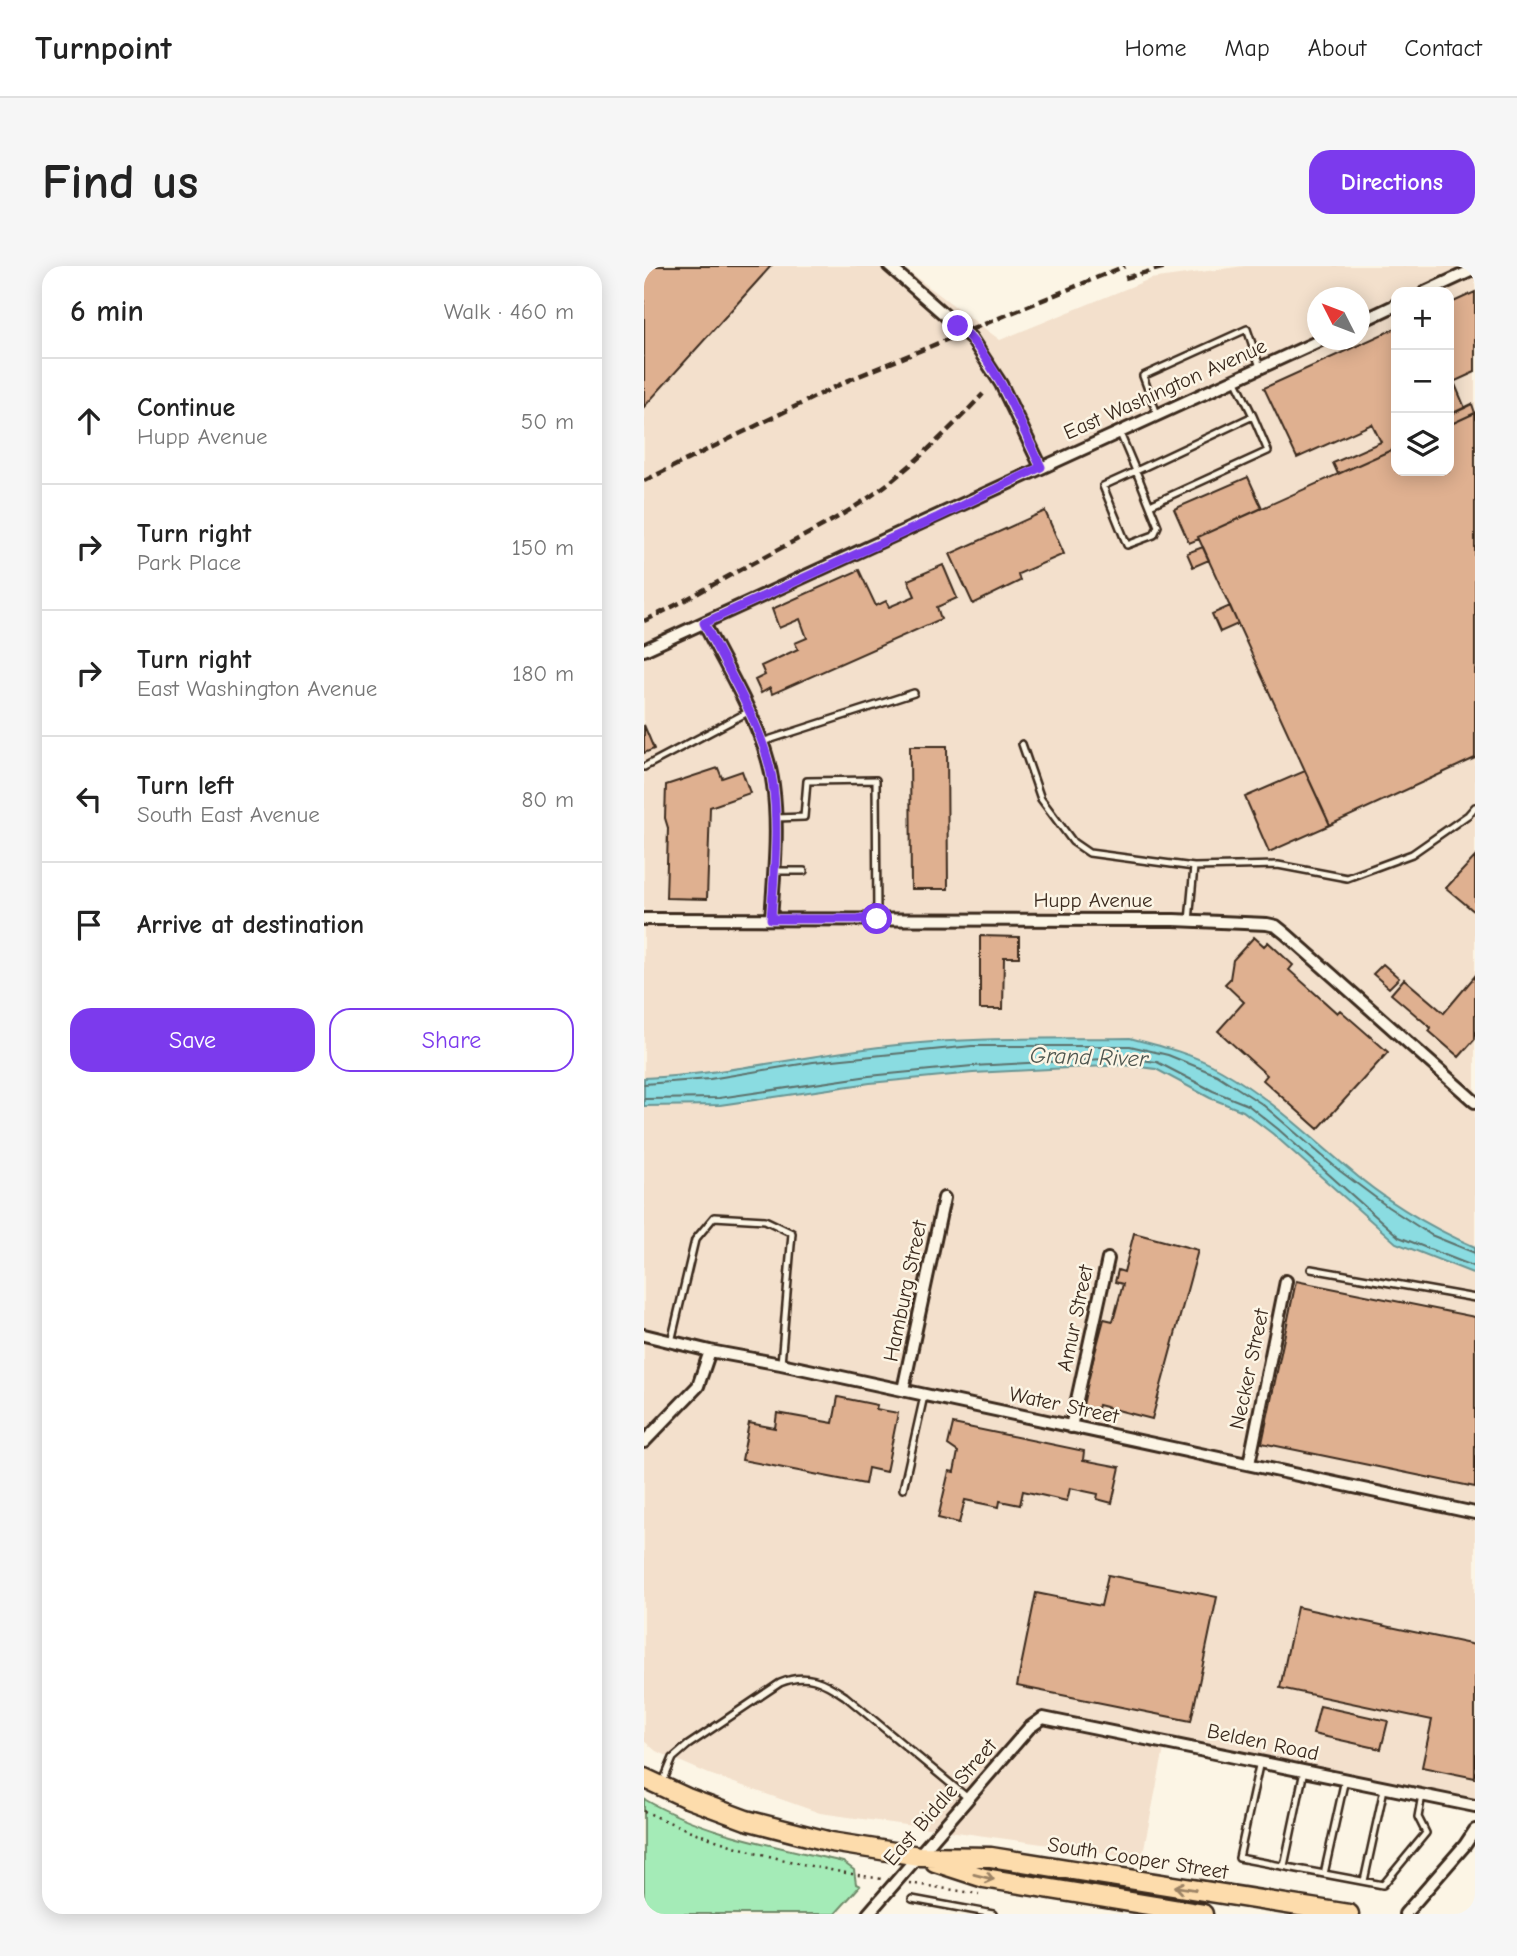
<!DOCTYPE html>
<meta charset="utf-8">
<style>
:root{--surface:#fff;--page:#f6f6f6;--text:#222;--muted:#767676;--line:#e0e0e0;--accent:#7c3aed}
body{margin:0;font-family:"Comic Neue",sans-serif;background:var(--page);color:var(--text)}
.controls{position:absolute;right:21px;top:21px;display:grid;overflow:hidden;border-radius:14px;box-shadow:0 4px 18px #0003}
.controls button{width:63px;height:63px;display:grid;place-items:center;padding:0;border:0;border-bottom:2px solid var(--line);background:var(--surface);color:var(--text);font:35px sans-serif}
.compass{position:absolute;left:663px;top:21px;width:63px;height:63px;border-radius:50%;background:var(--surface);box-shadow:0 4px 18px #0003;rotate:312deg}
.stop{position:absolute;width:21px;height:21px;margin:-16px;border:5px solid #7c3aed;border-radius:50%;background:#fff}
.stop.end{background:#7c3aed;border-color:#fff;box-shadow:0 2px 7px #0008}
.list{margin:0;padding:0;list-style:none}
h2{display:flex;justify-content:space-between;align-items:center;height:91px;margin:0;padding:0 28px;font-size:30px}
h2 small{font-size:23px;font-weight:400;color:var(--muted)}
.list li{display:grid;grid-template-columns:46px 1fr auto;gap:21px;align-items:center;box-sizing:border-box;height:126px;padding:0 28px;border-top:2px solid var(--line)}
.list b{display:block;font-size:26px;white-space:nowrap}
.list p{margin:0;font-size:23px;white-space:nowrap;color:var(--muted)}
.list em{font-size:23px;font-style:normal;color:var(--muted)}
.actions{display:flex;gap:14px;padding:21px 28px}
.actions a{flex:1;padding:16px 0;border:2px solid var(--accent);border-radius:21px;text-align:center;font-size:24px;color:var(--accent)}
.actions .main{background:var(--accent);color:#fff}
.icon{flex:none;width:38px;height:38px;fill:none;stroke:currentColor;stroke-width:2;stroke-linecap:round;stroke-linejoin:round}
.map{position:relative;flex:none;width:831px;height:1648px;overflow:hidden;border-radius:21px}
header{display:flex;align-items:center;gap:42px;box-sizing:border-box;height:98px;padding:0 35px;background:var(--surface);border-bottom:2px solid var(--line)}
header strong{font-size:33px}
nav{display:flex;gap:38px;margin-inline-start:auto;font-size:24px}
.intro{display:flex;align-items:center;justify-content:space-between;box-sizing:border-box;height:168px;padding:0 42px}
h1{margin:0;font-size:49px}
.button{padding:18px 32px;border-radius:21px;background:var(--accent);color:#fff;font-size:24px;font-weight:700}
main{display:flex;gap:42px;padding:0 42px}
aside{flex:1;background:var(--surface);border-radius:21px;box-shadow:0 4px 18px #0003}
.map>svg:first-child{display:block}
.built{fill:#f3e0cc;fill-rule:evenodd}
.green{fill:#a4ebb7;stroke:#708a6a;stroke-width:2}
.water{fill:#8adce1;stroke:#6a9593;stroke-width:2}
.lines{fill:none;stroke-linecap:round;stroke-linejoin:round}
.shore{stroke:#5b716c;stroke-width:2}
.building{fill:#dfb090;stroke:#3b2a1e;stroke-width:2}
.service-casing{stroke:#3b2a1e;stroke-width:10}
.minor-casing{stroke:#3b2a1e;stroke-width:16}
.primary-casing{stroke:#3b2a1e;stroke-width:23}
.path{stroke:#3b2a1e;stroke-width:2.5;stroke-dasharray:2 5;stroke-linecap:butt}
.service{stroke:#fcf5e5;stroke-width:5}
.minor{stroke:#fcf5e5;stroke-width:10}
.primary{stroke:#fddcac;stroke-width:18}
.rail{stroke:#3b2a1e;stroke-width:4.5;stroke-dasharray:10 5;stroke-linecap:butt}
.oneway{stroke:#9c8365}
.route{stroke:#7c3aed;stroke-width:9}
.labels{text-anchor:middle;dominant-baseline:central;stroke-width:5;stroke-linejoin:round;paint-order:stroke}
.street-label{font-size:21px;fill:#3b2a1e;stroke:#fcf5e5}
.water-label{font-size:23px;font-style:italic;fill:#4f564f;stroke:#fcf5e5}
</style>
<header>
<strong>Turnpoint</strong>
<nav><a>Home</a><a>Map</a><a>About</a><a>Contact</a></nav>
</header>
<div class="intro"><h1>Find us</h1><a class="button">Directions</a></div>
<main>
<aside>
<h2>6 min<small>Walk · 460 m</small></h2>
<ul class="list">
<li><svg class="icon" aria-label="ahead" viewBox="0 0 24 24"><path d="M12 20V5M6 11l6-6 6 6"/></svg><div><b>Continue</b><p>Hupp Avenue</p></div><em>50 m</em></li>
<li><svg class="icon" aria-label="right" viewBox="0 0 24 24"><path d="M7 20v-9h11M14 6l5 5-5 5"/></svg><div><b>Turn right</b><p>Park Place</p></div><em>150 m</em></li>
<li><svg class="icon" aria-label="right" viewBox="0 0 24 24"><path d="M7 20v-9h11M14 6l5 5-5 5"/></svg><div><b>Turn right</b><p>East Washington Avenue</p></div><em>180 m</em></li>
<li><svg class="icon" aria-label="left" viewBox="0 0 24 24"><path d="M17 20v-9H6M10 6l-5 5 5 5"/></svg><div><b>Turn left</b><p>South East Avenue</p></div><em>80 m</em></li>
<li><svg class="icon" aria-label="arrive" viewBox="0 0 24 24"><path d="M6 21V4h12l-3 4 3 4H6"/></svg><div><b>Arrive at destination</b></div></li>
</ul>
<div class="actions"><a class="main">Save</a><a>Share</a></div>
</aside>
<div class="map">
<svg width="831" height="1648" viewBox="0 0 831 1648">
<rect width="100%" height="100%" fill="#fcf5e5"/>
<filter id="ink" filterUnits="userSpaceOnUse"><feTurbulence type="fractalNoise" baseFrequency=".0143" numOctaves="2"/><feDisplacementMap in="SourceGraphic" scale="14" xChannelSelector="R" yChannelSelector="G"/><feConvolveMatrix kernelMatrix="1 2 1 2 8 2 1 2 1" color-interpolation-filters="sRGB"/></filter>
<g filter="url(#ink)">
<path class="built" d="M0,0H257L356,74L506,13L600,0H831V1548L520,1483L498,1592L176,1547L65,1508L12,1485L0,1475ZM752,26H805V205H752ZM674,32H716V74H674Z"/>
<path class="green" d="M0,1533C60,1568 132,1580 199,1596L210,1604L212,1618L216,1620L191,1648H0Z"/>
<path class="water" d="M486,772C517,780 549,788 577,804C623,830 660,865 700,899C739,933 783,960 831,981V1008L752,977L629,868L599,845L566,832L512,803L480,799L329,807L226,817L76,839L0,840V812C85,808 168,788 253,779C330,771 408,773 486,772Z"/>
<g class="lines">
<path class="shore" d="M0,818L66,813L169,796L328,780H486L524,789L573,809L618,838L696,905L744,941L787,969L831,987
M0,833L75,832L225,810L328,800L480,792L513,796L569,825L604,839L634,863L755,971L831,1001"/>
</g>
<path class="building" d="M0,0H127L0,141Z
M831,26V106L805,118V38Z
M752,62V182L694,208L689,197L737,176L728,158L653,192L620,122Z
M810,116L821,142L810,147L805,135V118Z
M828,138L831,147L805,159V149Z
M831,147V492L686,559L554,271L752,182V205H805V159Z
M604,211L618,242L554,271L555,273L545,277L530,243Z
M401,245L420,288L374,308L376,315L329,338L306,288Z
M559,281L565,294L549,301L543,287Z
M299,299L313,332L293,341L297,353L128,428L126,422L117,427L111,414L121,409L117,400L154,383L151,377L163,372L156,353L135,362L128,343L215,304L232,340L242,335L245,341L271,330L264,314Z
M586,340L594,358L576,366L568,348Z
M0,459L10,483L0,487Z
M266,480H303L304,623H267Z
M74,502L78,512L98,505L106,527L66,541L63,633L22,632L24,562L21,552L22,519Z
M661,505L686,559L625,586L601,531Z
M831,591V646L802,622Z
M336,670L375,671V691H360L359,743H336Z
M610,671L620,680L624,676L649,699L645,704L693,747L696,744L744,786L674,863L619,814L623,809L574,765L600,736L581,718L586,713L589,694Z
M739,698L755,712L745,722L729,708Z
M831,710V773L815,791L785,765L787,762L747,728L760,713L800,747Z
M490,967L554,984L508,1153L454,1139L452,1147L436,1143L460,1053L469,1055L479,1018L471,1016L474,1004L480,1006Z
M652,1015L831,1051V1221L618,1177Z
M194,1131L233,1139L232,1143L254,1147L242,1206L224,1202L221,1218L98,1194L105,1157L131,1162L133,1147L189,1157Z
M309,1158L440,1185L439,1194L476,1201L468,1237L453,1233L454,1228L426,1222L423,1235L379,1225L376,1239L356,1235L355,1241L321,1234L315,1257L294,1252L305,1205L310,1206L314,1186L304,1179Z
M464,1309L573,1331L547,1455L373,1420L392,1327L457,1340Z
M653,1341L831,1379V1512L778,1501L788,1454L636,1422Z
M676,1440L744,1455L737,1483L669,1468Z"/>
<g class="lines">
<g class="service-casing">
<path id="service" d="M513,148L499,110L603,63L616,101
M475,165L492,205L609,150L591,113
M492,205L514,260L510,269L483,279L459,220Z
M506,239L624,185L609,150
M118,476L270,427
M378,478L397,533L429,576L445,587L550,601
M0,501L104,446
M132,552L160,551L163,515L232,514L233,653
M130,605H160
M545,655L550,601L634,599L703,612L768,588L824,549L831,541
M667,1003L831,1032
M27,1076L51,974L70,951L121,954L148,967L137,1098
M259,1223L280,1130
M616,1495L595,1592L739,1619L782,1567L774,1551L778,1529
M19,1516L29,1492L44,1479L136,1417C162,1406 179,1415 201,1430L325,1533
M640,1600L660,1505
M680,1608L701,1513
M720,1615L740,1523
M268,1633L349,1648"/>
</g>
<g class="minor-casing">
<path id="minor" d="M245,0L327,72L357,118L397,201
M781,26L831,3
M716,56L752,39
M60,357C84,407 122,464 129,519C135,563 130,609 127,653
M0,384C226,282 451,176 677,74
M0,653L530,654L623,658L632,660L642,668L831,836
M0,1069L66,1085L137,1098L831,1247
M259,1124L300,932
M427,1161L464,993
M0,1176L54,1120L66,1085
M605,1198L642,1015
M224,1648L385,1462L399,1452L831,1540
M761,1648L821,1579L831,1564"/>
</g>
<g class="primary-casing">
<path id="primary" d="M0,1512L43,1532L102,1554L187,1576L275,1590L347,1591L705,1648
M291,1596L340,1612L559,1648"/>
</g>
<path class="path" d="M0,1545C76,1581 155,1600 238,1613
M265,1617L335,1628"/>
<use href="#service" class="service"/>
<use href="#minor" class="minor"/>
<use href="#primary" class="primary"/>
<path class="rail" d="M481,12L525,0
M0,215L205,114L481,0
M0,355C40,336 78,313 118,292C161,269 207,247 246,216C280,189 310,159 339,128"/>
</g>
<defs><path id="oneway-shaft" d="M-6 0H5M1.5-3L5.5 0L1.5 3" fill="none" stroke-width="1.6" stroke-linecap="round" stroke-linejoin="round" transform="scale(1.75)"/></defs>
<g class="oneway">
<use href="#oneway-shaft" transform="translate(340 1611) rotate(14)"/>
<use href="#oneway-shaft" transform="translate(541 1622) rotate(-171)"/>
</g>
</g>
<g class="lines" filter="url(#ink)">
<path class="route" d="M233,653H127C130,609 135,563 129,519C122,464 84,406 60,357L294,251L397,201C377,159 349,89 314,60"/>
</g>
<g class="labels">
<g class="street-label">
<text transform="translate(521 123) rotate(-24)">East Washington Avenue</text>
<text x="449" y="634">Hupp Avenue</text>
<text transform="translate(261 1025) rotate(-78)">Hamburg Street</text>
<text transform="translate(431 1052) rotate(-78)">Amur Street</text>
<text transform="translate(605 1103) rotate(-78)">Necker Street</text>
<text transform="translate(420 1139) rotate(12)">Water Street</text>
<text transform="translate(619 1476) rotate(12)">Belden Road</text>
<text transform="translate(296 1536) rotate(-49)">East Biddle Street</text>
<text transform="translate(494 1592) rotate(9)">South Cooper Street</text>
</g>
<g class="water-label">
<text transform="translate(445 791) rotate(2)">Grand River</text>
</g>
</g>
</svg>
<div class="controls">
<button>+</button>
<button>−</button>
<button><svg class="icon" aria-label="layers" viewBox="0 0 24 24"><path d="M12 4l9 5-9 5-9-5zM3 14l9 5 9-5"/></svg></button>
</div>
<svg class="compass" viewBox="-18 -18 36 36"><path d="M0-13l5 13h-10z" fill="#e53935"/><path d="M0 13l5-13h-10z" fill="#767676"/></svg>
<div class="stop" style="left:233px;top:653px"></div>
<div class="stop end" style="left:314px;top:60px"></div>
</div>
</main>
